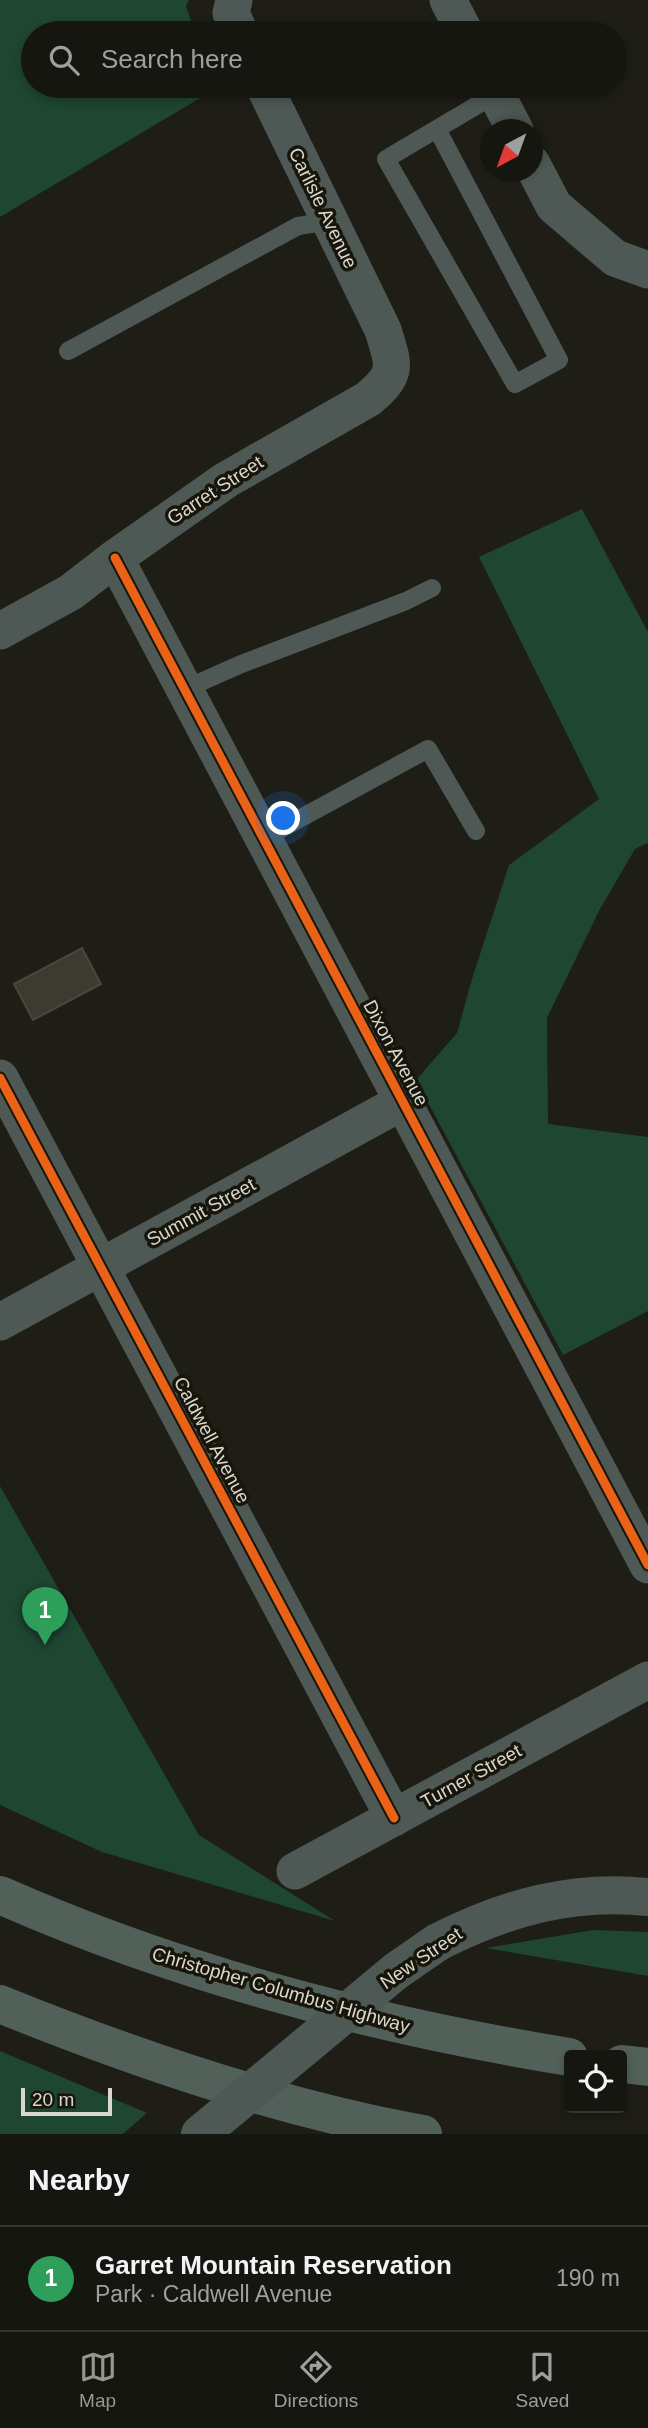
<!DOCTYPE html>
<meta charset="utf-8">
<style>
:root{--surface:#161610;--page:#1f1f19;--text:#f1f3f6;--muted:#9e9f9f;--line:#353530;--accent:#98968e}
body{margin:0;font-family:Helvetica,sans-serif;background:var(--page);color:var(--text)}
.controls{position:absolute;right:21px;bottom:21px;display:grid;overflow:hidden;border-radius:7px;box-shadow:0 4px 10px #0003}
.controls button{width:63px;height:63px;display:grid;place-items:center;padding:0;border:0;border-bottom:2px solid var(--line);background:var(--surface);color:var(--text);font:35px sans-serif}
.compass{position:absolute;left:480px;top:119px;width:63px;height:63px;border-radius:50%;background:var(--surface);box-shadow:0 4px 10px #0003;rotate:221deg}
.scale{position:absolute;left:21px;bottom:18px;width:91px;box-sizing:border-box;padding-left:7px;border:4px solid #d9d7cf;border-top:0;font-size:19px;line-height:24px;white-space:nowrap;color:#d9d7cf;-webkit-text-stroke:5px #18150a;paint-order:stroke}
.you{position:absolute;left:284px;top:819px;width:24px;height:24px;margin:-18px;border:5px solid #fff;border-radius:50%;background:#1a73e8;box-shadow:0 0 0 10px #1a73e833}
.badge{display:grid;place-items:center;width:46px;height:46px;border-radius:50%;background:var(--accent);color:#fff;font-size:23px;font-weight:700}
.pin{position:absolute;translate:-50% -58px;filter:drop-shadow(0 2px 4px #0008)}
.pin::after{content:'';position:absolute;top:37px;width:24px;height:21px;background:inherit;clip-path:polygon(0 0,100% 0,50% 100%)}
.list{margin:0;padding:0;list-style:none}
h2{display:flex;justify-content:space-between;align-items:center;height:91px;margin:0;padding:0 28px;font-size:30px}
h2 small{font-size:23px;font-weight:400;color:var(--muted)}
.list li{display:grid;grid-template-columns:46px 1fr auto;gap:21px;align-items:center;box-sizing:border-box;height:105px;padding:0 28px;border-top:2px solid var(--line)}
.list b{display:block;font-size:26px;white-space:nowrap}
.list p{margin:0;font-size:23px;white-space:nowrap;color:var(--muted)}
.list em{font-size:23px;font-style:normal;color:var(--muted)}
.icon{flex:none;width:38px;height:38px;fill:none;stroke:currentColor;stroke-width:2;stroke-linecap:round;stroke-linejoin:round}
.map{position:relative;flex:none;width:648px;height:2134px;overflow:hidden}
.search{position:absolute;background:var(--surface);box-shadow:0 4px 10px #0003;left:21px;right:21px;top:21px;height:77px;display:flex;align-items:center;gap:18px;box-sizing:border-box;padding:0 24px;border-radius:38px;color:var(--muted);font-size:26px}
.sheet{height:196px;background:var(--surface)}
nav{display:flex;justify-content:space-around;align-items:center;box-sizing:border-box;height:98px;border-top:2px solid var(--line);background:var(--surface);font-size:19px;color:var(--muted)}
nav a{display:grid;justify-items:center;gap:4px}
nav .on{color:var(--accent)}
.map>svg:first-child{display:block}
.green{fill:#1e4631}
.building{fill:#3d3b30;stroke:#484740;stroke-width:2}
.lines{fill:none;stroke-linecap:round;stroke-linejoin:round}
.service{stroke:#4e5955;stroke-width:18}
.minor{stroke:#4e5955;stroke-width:37}
.tertiary{stroke:#4e5955;stroke-width:38}
.motorway{stroke:#52605a;stroke-width:38}
.tertiary-bridge{stroke:#4e5955;stroke-width:38}
.cycleway-casing{stroke:#18150a;stroke-width:13}
.cycleway{stroke:#ea6118;stroke-width:9}
.labels{text-anchor:middle;dominant-baseline:central;stroke-width:7;stroke-linejoin:round;paint-order:stroke}
.street-label{font-size:19px;fill:#d9d7cf;stroke:#18150a}
</style>
<div class="map">
<svg width="648" height="2134" viewBox="0 0 648 2134">
<rect width="100%" height="100%" fill="#1e1d16"/>
<path class="green" d="M0,0H189L186,6L195,33H33V86H211L212,91L0,217Z
M582,509L648,632V843L635,849L600,909L547,1018L548,1124L648,1137V1311L563,1355L416,1080L457,1033L472,979L509,865L599,799L479,557Z
M0,1486L199,1835L335,1921L102,1852L0,1805Z
M593,1930L648,1932V1976L486,1948Z
M0,2051L147,2113L123,2134H0Z"/>
<path class="building" d="M82,948L101,984L33,1020L14,984Z"/>
<g class="lines">
<path class="service" d="M437,129L559,360L515,384L386,159L496,94
M68,351L298,226L330,221
M185,689L239,665L406,601L432,588
M264,838L428,749L476,831"/>
<path class="minor" d="M234,0L231,13L240,33
M448,0L465,33
M492,86L515,130
M532,164L554,206L615,258L648,270
M115,558L648,1565
M0,631L71,592L115,558L226,480L368,399C399,373 394,366 383,330L264,86
M0,1078L394,1818
M0,1322L402,1102
M295,1871L648,1680"/>
<path class="tertiary" d="M438,1942C505,1908 572,1889 648,1897"/>
<path class="motorway" d="M0,1895C181,1975 374,2025 569,2057
M0,2004C136,2059 279,2108 423,2134
M622,2064L648,2067"/>
<path class="tertiary-bridge" d="M200,2134L396,1971L438,1942"/>
<g class="cycleway-casing">
<path id="cycleway" d="M115,558L648,1565
M0,1078L394,1818"/>
</g>
<use href="#cycleway" class="cycleway"/>
</g>
<g class="labels">
<g class="street-label">
<text transform="translate(323 208) rotate(64)">Carlisle Avenue</text>
<text transform="translate(215 490) rotate(-33)">Garret Street</text>
<text transform="translate(396 1053) rotate(62)">Dixon Avenue</text>
<text transform="translate(201 1212) rotate(-29)">Summit Street</text>
<text transform="translate(212 1440) rotate(62)">Caldwell Avenue</text>
<text transform="translate(471 1776) rotate(-29)">Turner Street</text>
<text transform="translate(421 1958) rotate(-34)">New Street</text>
<text transform="translate(281 1990) rotate(16)">Christopher Columbus Highway</text>
</g>
</g>
</svg>
<div class="controls">
<button><svg class="icon" aria-label="locate" viewBox="0 0 24 24"><circle cx="12" cy="12" r="6"/><path d="M12 2v4M12 18v4M2 12h4M18 12h4"/></svg></button>
</div>
<svg class="compass" viewBox="-18 -18 36 36"><path d="M0-13l5 13h-10z" fill="#e53935"/><path d="M0 13l5-13h-10z" fill="#9e9f9f"/></svg>
<div class="scale">20 m</div>
<div class="you"></div>
<div class="pin badge" style="left:45px;top:1645px;background:#2e9e5b">1</div>
<div class="search"><svg class="icon" aria-label="search" viewBox="0 0 24 24"><circle cx="10" cy="10" r="6"/><path d="M15 15l6 6"/></svg>Search here</div>
</div>
<section class="sheet">
<h2>Nearby<small></small></h2>
<ul class="list">
<li><span class="badge" style="background:#2e9e5b">1</span><div><b>Garret Mountain Reservation</b><p>Park · Caldwell Avenue</p></div><em>190 m</em></li>
</ul>
</section>
<nav>
<a class="on"><svg class="icon" aria-label="map" viewBox="0 0 24 24"><path d="M3 6l6-2 6 2 6-2v14l-6 2-6-2-6 2zM9 4v14M15 6v14"/></svg>Map</a>
<a><svg class="icon" aria-label="directions" viewBox="0 0 24 24"><path d="M12 3l9 9-9 9-9-9zM9 14v-3h6M13 9l2 2-2 2"/></svg>Directions</a>
<a><svg class="icon" aria-label="saved" viewBox="0 0 24 24"><path d="M7 4h10v16l-5-4-5 4z"/></svg>Saved</a>
</nav>
